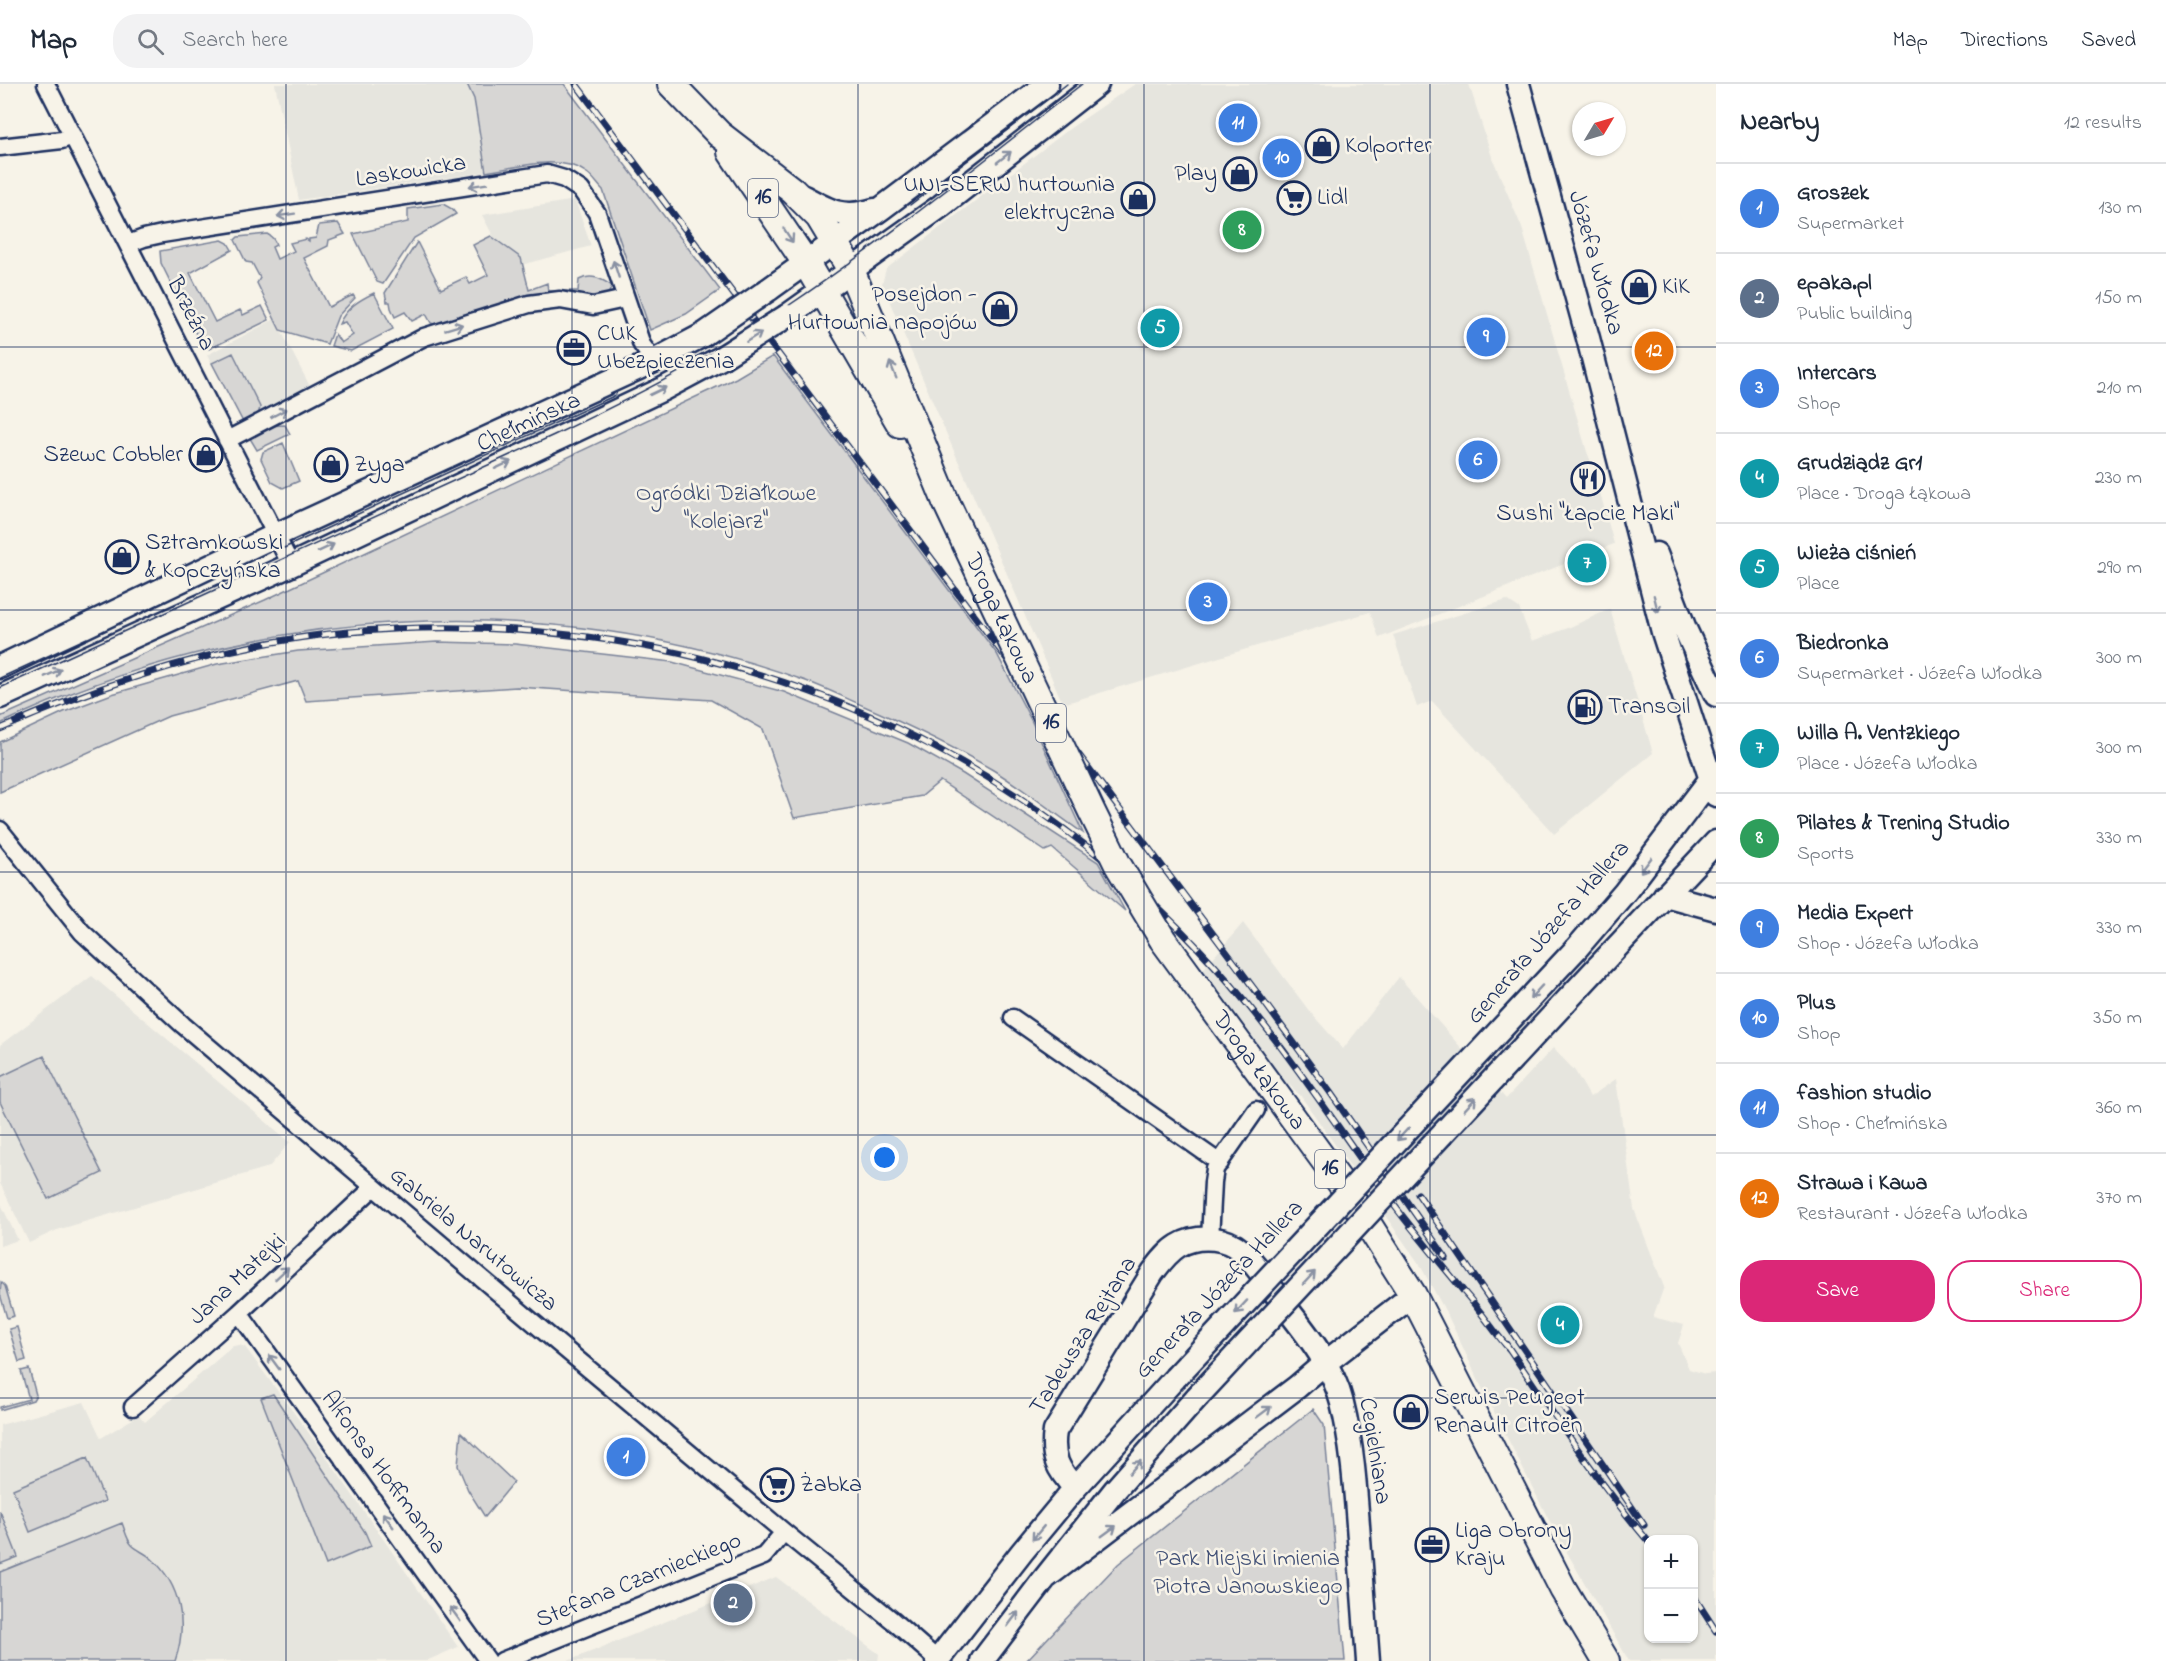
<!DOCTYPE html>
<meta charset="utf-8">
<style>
:root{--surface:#fff;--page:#f2f2f3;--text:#1f2937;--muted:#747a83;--line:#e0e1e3;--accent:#db2777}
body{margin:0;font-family:"Indie Flower",sans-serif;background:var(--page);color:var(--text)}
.controls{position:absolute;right:18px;bottom:18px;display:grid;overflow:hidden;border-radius:12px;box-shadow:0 2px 4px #0004}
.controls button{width:54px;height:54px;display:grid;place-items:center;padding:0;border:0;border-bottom:2px solid var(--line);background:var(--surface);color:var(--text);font:30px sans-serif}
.compass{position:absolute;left:1572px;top:18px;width:54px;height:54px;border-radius:50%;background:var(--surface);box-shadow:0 2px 4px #0004;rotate:52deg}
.you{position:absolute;left:885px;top:1074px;width:21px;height:21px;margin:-15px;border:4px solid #fff;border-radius:50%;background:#1a73e8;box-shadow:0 0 0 9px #1a73e833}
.badge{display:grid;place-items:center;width:39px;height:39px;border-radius:50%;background:var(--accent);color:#fff;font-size:20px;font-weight:700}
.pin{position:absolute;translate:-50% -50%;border:3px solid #fff;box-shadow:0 2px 6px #0006}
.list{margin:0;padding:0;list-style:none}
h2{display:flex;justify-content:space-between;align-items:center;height:78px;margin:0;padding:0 24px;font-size:26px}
h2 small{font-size:20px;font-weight:400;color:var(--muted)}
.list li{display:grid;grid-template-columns:39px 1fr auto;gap:18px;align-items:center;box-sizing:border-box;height:90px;padding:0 24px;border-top:2px solid var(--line)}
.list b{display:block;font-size:22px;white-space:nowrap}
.list p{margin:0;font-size:20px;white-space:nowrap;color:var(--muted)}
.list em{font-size:20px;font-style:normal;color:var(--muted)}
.actions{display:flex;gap:12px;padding:18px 24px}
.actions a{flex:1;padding:14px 0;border:2px solid var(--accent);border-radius:24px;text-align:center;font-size:21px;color:var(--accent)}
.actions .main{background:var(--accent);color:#fff}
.icon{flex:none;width:33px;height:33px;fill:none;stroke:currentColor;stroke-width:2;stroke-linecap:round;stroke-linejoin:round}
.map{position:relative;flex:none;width:1716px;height:1577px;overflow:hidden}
header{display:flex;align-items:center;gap:36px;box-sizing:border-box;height:84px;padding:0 30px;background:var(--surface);border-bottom:2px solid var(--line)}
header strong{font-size:28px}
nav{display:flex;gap:33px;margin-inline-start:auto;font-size:21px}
.search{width:420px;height:54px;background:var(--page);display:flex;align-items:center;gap:15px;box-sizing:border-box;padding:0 21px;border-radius:24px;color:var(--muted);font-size:22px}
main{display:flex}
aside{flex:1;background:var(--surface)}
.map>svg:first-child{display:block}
.built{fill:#e6e5de;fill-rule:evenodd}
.green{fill:#d7d6d4;stroke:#798299;stroke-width:1.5}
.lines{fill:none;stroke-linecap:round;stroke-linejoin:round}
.street-casing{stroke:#1b2f5e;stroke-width:21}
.secondary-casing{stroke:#1b2f5e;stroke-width:27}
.primary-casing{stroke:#1b2f5e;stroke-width:30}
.street{stroke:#f7f3e8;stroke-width:16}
.secondary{stroke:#f7f3e8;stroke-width:22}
.primary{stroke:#f7f3e8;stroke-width:26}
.tram{stroke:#1b2f5e;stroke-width:1.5}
.rail-casing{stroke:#1b2f5e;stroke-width:7}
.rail{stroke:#f7f3e8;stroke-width:4.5;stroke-dasharray:14;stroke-linecap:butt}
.secondary-bridge-casing{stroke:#1b2f5e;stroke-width:27;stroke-linecap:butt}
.primary-bridge-casing{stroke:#1b2f5e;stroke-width:30;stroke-linecap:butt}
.secondary-bridge{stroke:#f7f3e8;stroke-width:22}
.primary-bridge{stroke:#f7f3e8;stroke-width:26}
.oneway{stroke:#8991a3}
.grid{fill:none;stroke:#1b2f5e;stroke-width:1.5;stroke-opacity:0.55}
.labels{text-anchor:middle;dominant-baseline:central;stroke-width:5;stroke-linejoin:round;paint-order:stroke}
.shield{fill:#f7f3e8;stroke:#5d6a87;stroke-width:1.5}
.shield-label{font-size:22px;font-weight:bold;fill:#1b2f5e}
.poi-label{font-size:24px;fill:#1b2f5e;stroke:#f7f3e8;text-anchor:start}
.street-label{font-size:24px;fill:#1b2f5e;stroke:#f7f3e8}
.park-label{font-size:24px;fill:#415076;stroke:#f7f3e8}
</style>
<header>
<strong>Map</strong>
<div class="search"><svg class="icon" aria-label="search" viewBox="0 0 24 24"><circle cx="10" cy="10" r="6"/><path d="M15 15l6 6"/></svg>Search here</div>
<nav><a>Map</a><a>Directions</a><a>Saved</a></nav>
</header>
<main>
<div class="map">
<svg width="1716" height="1577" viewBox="0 0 1716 1577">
<rect width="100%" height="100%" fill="#f7f3e8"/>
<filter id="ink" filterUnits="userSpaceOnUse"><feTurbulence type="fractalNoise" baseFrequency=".0167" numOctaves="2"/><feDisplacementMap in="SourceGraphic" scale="12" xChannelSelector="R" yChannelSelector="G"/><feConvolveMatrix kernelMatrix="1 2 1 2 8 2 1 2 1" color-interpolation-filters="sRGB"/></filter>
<g filter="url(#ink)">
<path class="built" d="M275,0H467L474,15L486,88L299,116Z
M1135,0H1469L1492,73L1522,144L1587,368L1593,383L1614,460L1379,554L1370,528L1063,620L882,200L886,185L1072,43Z
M575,116L591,162L510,184L482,131Z
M275,235L318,318L250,352L207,271Z
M1507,516L1519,524L1532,557L1568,544L1610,525L1653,669L1554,750L1432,617L1417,623L1393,551Z
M1243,839L1310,928L1343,965L1399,893L1506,1015L1553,964L1575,987L1590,1013L1616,995L1634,1125L1664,1203L1653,1233L1684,1241L1678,1259L1689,1285L1705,1290L1716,1289V1577H1629L1552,1442L1483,1306L1448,1232L1420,1181L1300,1011L1277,990L1200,889ZM1648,1456H1694V1554H1648Z
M92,892L290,1058L269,1083L57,1146L29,1159L0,1099V961Z
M0,1118L18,1156L0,1162Z
M239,1261L245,1263L320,1364L458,1563L426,1577H0V1341L84,1318L101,1354L139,1331L145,1338L233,1262Z
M776,1493L879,1570L878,1577H568Z"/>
<path class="green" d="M467,0H564L720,206L686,230L650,246L603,106C598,101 593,93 587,89C559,69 517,84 486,88L474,15Z
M443,120L452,125L456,130L414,154L383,200L377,198L353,150L408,138V125Z
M338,139L345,150L329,156L328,162L304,174L329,223L353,211L355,214L338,232L327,260L280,246L257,199L260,194L252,179L246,178L235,156L238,153L267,150C271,152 275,156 276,161L272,163L277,175L294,167L290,159L306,155L309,157V155L316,154L319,141Z
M491,152L521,174L529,206L547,199L548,207H578L579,196C591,189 602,195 612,202L607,212L604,215L510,219L468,229L439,242L431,239L426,230L412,237L405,228L395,233L391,224L390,218H387L385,209L417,158L441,205L466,193L470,200L488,191L473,161Z
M222,156L228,159L232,166L190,189L215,238L240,226L243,231L262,222L269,236L209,265L202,262L161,179L160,167Z
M374,209L393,245L351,267L331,262L335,250L341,259L353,251L345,238L339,240C346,224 359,216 374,209Z
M233,269L260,323L258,332L244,340L212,279Z
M773,272L997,570L1032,638L1083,749C1053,728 1024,705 993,686C952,662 908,641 864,622C845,614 826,604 806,597C546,502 249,521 0,640V633L265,516L736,294Z
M285,341L290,350L257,366L248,351L263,342Z
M283,359L299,397L283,404L272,398L261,375L263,368Z
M437,558L515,560L672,578L784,608L908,659L963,690L1098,778L1125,827L1052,764L1045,767L940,697L922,712L794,734L763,645L711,616L517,603L306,617L298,597L169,632L0,708V658L64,628L112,610L217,580L298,567Z
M44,972L102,1089L48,1115L0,1018V993Z
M1,1198L5,1202L14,1232L7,1234L0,1210Z
M17,1243L26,1276L19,1278L9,1245Z
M29,1285L36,1311L33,1316L0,1326V1323L29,1315L21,1287Z
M273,1310L365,1448L371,1462L326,1481L261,1314Z
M1313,1325L1324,1341L1345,1577H1026L1118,1480Z
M461,1348L514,1398L485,1433L468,1406L458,1382Z
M87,1374L105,1417L30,1448L13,1405Z
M0,1427L18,1473L0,1480Z
M122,1439C125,1446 127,1456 132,1461C137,1466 145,1469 151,1474C181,1501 188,1540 175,1577H0V1488Z"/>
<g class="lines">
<g class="street-casing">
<path id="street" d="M46,0L291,481
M0,63L62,56L73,52
M128,160L144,154L162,150L547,90L564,95L581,106L597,129L642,261L654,277
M227,356L424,253L529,220L560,216L593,222L625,215
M0,746L82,848L183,941L547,1250L784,1448L892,1536L939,1577
M1013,934L1220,1079
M1210,1155L1213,1098L1215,1085L1256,1026
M239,1229L488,1577
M133,1323L239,1229L374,1103
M502,1577L764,1472L784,1448"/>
</g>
<g class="secondary-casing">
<path id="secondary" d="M1518,0L1588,254L1663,548L1716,711
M804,113C831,128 844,135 874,126
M768,206L882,124L1047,0
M787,232L941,122L1097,0
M1656,470L1685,545L1716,611
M0,583L276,451L654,277L703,251
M0,613L291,481L663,305L721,274
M1665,811L1716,825
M1576,865L1625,808L1716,688
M1597,884L1716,758
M1075,1404C1058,1386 1051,1373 1055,1347L1153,1188C1160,1179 1168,1168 1178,1162C1194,1152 1219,1152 1235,1162C1253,1174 1271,1204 1284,1221C1307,1250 1333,1282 1342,1319C1352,1359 1355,1400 1358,1441C1361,1486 1365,1532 1368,1577
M1045,1494L1297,1303L1325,1279L1413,1211
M937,1577L1022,1468L1075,1404L1175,1294
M982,1577L1045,1494L1115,1406L1197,1313"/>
</g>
<g class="primary-casing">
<g id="primary">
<path d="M671,0L719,50L793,107L819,133L851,186L946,418"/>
<path d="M731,68L806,179L900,340"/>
<path id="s1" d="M1163,856L1351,1113L1413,1211L1563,1505L1606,1577"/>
</g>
</g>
<use href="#street" class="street"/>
<use href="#secondary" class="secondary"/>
<use href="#primary" class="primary"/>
<path class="tram" d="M910,121L1067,0
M284,464L616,311
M0,594L87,554
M0,604L554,351C634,313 712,273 785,224C888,155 984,76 1082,0"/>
<g class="rail-casing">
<path id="rail" d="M576,0L1264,918L1330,1008L1446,1174
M0,645C109,597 230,558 349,548C669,520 976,630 1198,864C1267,936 1322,1021 1380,1102C1406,1139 1436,1173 1465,1209C1481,1227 1494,1248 1510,1266
M1418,1110L1644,1441
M1506,1260C1553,1329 1594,1393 1648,1457
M1694,1513L1716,1547"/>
</g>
<use href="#rail" class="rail"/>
<g class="secondary-bridge-casing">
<path id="secondary-bridge" d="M703,251L768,206
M721,274L787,232
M1175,1294L1576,865
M1197,1313L1597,884"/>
</g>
<g class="primary-bridge-casing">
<g id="primary-bridge">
<path id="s2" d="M946,418L1091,726L1118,781L1163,856"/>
</g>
</g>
<use href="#secondary-bridge" class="secondary-bridge"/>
<use href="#primary-bridge" class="primary-bridge"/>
</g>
<defs><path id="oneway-shaft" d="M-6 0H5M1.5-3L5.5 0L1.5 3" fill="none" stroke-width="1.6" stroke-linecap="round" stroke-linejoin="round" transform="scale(1.5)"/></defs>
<g class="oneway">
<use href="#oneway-shaft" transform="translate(1004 73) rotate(-38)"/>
<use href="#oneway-shaft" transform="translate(478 101) rotate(171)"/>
<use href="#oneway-shaft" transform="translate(286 131) rotate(171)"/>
<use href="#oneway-shaft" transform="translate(788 151) rotate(57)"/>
<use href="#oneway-shaft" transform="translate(616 185) rotate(-108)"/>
<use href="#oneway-shaft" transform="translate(454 243) rotate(-17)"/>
<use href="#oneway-shaft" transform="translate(754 253) rotate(-32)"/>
<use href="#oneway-shaft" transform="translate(893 286) rotate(-112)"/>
<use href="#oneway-shaft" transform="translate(658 307) rotate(-26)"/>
<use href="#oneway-shaft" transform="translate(279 329) rotate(-28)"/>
<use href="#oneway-shaft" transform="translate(503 381) rotate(-25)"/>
<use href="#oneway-shaft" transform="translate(326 464) rotate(-25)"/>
<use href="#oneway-shaft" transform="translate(1656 520) rotate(76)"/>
<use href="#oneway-shaft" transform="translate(53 589) rotate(-24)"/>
<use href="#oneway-shaft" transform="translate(1646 781) rotate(127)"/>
<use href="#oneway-shaft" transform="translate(1536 908) rotate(133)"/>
<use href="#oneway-shaft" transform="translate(1470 1020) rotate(-47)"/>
<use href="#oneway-shaft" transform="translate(1403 1050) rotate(133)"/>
<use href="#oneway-shaft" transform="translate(282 1189) rotate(-43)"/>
<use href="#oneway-shaft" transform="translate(1309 1194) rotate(-47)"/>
<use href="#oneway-shaft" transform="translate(1241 1223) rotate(133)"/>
<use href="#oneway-shaft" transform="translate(274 1278) rotate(-126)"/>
<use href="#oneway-shaft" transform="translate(1264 1328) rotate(-37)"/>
<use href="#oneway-shaft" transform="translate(1135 1383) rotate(-48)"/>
<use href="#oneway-shaft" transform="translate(388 1436) rotate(-126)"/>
<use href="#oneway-shaft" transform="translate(1109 1447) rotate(-36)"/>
<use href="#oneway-shaft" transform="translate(1038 1449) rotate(130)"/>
<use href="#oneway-shaft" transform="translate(455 1530) rotate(-126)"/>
<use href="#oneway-shaft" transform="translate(1013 1535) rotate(-53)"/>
</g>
</g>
<path class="grid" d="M286,0V1577M572,0V1577M858,0V1577M1144,0V1577M1430,0V1577M0,263H1716M0,526H1716M0,788H1716M0,1051H1716M0,1314H1716"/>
<defs>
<g id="shop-ring" transform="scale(1.725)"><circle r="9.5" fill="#f7f3e8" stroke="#1b2f5e" stroke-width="1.5"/><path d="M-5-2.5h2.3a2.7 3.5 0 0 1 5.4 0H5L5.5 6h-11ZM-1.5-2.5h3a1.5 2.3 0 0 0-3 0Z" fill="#1b2f5e"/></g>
<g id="supermarket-ring" transform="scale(1.725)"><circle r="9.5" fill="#f7f3e8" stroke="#1b2f5e" stroke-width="1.5"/><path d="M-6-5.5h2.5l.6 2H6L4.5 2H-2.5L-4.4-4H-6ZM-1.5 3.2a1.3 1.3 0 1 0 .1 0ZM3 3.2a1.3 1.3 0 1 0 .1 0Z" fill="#1b2f5e"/></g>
<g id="office-ring" transform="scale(1.725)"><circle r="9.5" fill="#f7f3e8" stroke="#1b2f5e" stroke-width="1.5"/><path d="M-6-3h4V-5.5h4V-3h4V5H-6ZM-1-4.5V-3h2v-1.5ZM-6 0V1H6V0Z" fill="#1b2f5e"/></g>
<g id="restaurant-ring" transform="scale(1.725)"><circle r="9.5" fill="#f7f3e8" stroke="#1b2f5e" stroke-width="1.5"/><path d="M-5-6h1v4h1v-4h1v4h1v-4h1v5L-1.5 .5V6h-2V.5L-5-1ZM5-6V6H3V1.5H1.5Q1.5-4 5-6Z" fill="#1b2f5e"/></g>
<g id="fuel-ring" transform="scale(1.725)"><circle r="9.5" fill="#f7f3e8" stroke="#1b2f5e" stroke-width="1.5"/><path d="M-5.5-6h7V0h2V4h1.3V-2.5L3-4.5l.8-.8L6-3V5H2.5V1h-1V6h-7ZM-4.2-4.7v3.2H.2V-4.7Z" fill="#1b2f5e"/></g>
</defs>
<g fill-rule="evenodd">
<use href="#shop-ring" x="1322" y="62"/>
<use href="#shop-ring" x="1240" y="90"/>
<use href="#supermarket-ring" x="1294" y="114"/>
<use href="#shop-ring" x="1138" y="115"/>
<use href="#shop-ring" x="1639" y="203"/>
<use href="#shop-ring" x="1000" y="225"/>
<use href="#office-ring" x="574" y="264"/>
<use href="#shop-ring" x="206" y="371"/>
<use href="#shop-ring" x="331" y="381"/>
<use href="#restaurant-ring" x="1588" y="395"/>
<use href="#shop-ring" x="122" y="473"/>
<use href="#fuel-ring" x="1585" y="623"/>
<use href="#shop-ring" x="1411" y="1328"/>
<use href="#supermarket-ring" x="777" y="1401"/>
<use href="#office-ring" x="1432" y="1461"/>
</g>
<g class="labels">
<g class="shield">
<rect x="748" y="95" width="30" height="38" rx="4.5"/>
<rect x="1036" y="620" width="30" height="38" rx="4.5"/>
<rect x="1315" y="1066" width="30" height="38" rx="4.5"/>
</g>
<g class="shield-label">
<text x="763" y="114">16</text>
<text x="1051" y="639">16</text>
<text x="1330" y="1085">16</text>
</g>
<g class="poi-label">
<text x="1345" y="62">Kolporter</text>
<text x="1217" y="90" text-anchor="end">Play</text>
<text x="1115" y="101" text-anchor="end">UNI-SERW hurtownia<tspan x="1115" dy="28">elektryczna</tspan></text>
<text x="1317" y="114">Lidl</text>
<text x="1662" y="203">KiK</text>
<text x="977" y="211" text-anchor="end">Posejdon -<tspan x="977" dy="28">Hurtownia napojów</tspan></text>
<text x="597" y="250">CUK<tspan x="597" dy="28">Ubezpieczenia</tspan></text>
<text x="183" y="371" text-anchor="end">Szewc Cobbler</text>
<text x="354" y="381">Zyga</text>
<text x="1588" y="430" text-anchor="middle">Sushi "Łapcie Maki"</text>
<text x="145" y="459">Sztramkowski<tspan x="145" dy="28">&amp; Kopczyńska</tspan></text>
<text x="1608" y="623">TransOil</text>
<text x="1434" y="1314">Serwis Peugeot<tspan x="1434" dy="28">Renault Citroën</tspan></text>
<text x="800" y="1401">Żabka</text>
<text x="1455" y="1447">Liga Obrony<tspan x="1455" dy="28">Kraju</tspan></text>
</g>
<g class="street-label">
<text transform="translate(411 88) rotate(-9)">Laskowicka</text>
<text transform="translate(1595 179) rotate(74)">Józefa Włodka</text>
<text transform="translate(190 230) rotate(63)">Brzeźna</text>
<text transform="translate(529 339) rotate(-25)">Chełmińska</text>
<text stroke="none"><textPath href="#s2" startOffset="129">Droga Łąkowa</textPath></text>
<text transform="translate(1549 849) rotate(-49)">Generała Józefa Hallera</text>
<text stroke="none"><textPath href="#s1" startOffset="162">Droga Łąkowa</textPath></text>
<text transform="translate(473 1156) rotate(40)">Gabriela Narutowicza</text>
<text transform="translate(238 1196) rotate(-43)">Jana Matejki</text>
<text transform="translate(1220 1206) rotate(-47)">Generała Józefa Hallera</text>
<text transform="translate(1084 1252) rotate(-58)">Tadeusza Rejtana</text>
<text transform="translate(1374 1367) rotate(81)">Cegielniana</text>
<text transform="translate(383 1389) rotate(54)">Alfonsa Hoffmanna</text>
<text transform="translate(639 1497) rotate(-22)">Stefana Czarnieckiego</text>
</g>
<g class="park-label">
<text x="726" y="410">Ogródki Działkowe<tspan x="726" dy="28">"Kolejarz"</tspan></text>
<text x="1248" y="1475">Park Miejski imienia<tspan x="1248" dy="28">Piotra Janowskiego</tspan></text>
</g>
</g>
</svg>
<div class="controls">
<button>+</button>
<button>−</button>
</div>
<svg class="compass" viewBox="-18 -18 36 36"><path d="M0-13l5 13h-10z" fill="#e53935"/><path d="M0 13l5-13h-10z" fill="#747a83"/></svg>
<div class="you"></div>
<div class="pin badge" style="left:626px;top:1373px;background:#3f7fe0">1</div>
<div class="pin badge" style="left:733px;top:1519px;background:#5c6f8a">2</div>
<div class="pin badge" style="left:1208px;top:518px;background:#3f7fe0">3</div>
<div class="pin badge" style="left:1560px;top:1241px;background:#0f9aa8">4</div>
<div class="pin badge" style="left:1160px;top:244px;background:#0f9aa8">5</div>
<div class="pin badge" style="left:1478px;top:376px;background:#3f7fe0">6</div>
<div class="pin badge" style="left:1587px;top:479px;background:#0f9aa8">7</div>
<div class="pin badge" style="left:1242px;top:146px;background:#2e9e5b">8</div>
<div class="pin badge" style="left:1486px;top:253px;background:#3f7fe0">9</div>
<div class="pin badge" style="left:1282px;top:74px;background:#3f7fe0">10</div>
<div class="pin badge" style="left:1238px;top:39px;background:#3f7fe0">11</div>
<div class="pin badge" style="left:1654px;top:267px;background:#e8710a">12</div>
</div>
<aside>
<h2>Nearby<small>12 results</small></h2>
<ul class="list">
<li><span class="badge" style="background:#3f7fe0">1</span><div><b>Groszek</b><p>Supermarket</p></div><em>130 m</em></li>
<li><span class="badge" style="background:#5c6f8a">2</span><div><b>epaka.pl</b><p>Public building</p></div><em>150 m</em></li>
<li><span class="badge" style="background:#3f7fe0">3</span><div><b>Intercars</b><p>Shop</p></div><em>210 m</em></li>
<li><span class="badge" style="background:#0f9aa8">4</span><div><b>Grudziądz Gr1</b><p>Place · Droga Łąkowa</p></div><em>230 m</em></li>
<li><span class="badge" style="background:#0f9aa8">5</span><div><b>Wieża ciśnień</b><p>Place</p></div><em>290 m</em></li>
<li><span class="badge" style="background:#3f7fe0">6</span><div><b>Biedronka</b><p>Supermarket · Józefa Włodka</p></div><em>300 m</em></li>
<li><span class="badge" style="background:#0f9aa8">7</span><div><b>Willa A. Ventzkiego</b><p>Place · Józefa Włodka</p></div><em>300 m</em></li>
<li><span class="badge" style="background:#2e9e5b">8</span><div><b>Pilates &amp; Trening Studio</b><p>Sports</p></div><em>330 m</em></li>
<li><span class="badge" style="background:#3f7fe0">9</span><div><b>Media Expert</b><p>Shop · Józefa Włodka</p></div><em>330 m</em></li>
<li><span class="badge" style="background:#3f7fe0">10</span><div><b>Plus</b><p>Shop</p></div><em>350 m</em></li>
<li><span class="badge" style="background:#3f7fe0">11</span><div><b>fashion studio</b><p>Shop · Chełmińska</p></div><em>360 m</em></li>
<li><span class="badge" style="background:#e8710a">12</span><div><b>Strawa i Kawa</b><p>Restaurant · Józefa Włodka</p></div><em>370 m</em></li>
</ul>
<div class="actions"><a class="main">Save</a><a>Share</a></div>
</aside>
</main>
